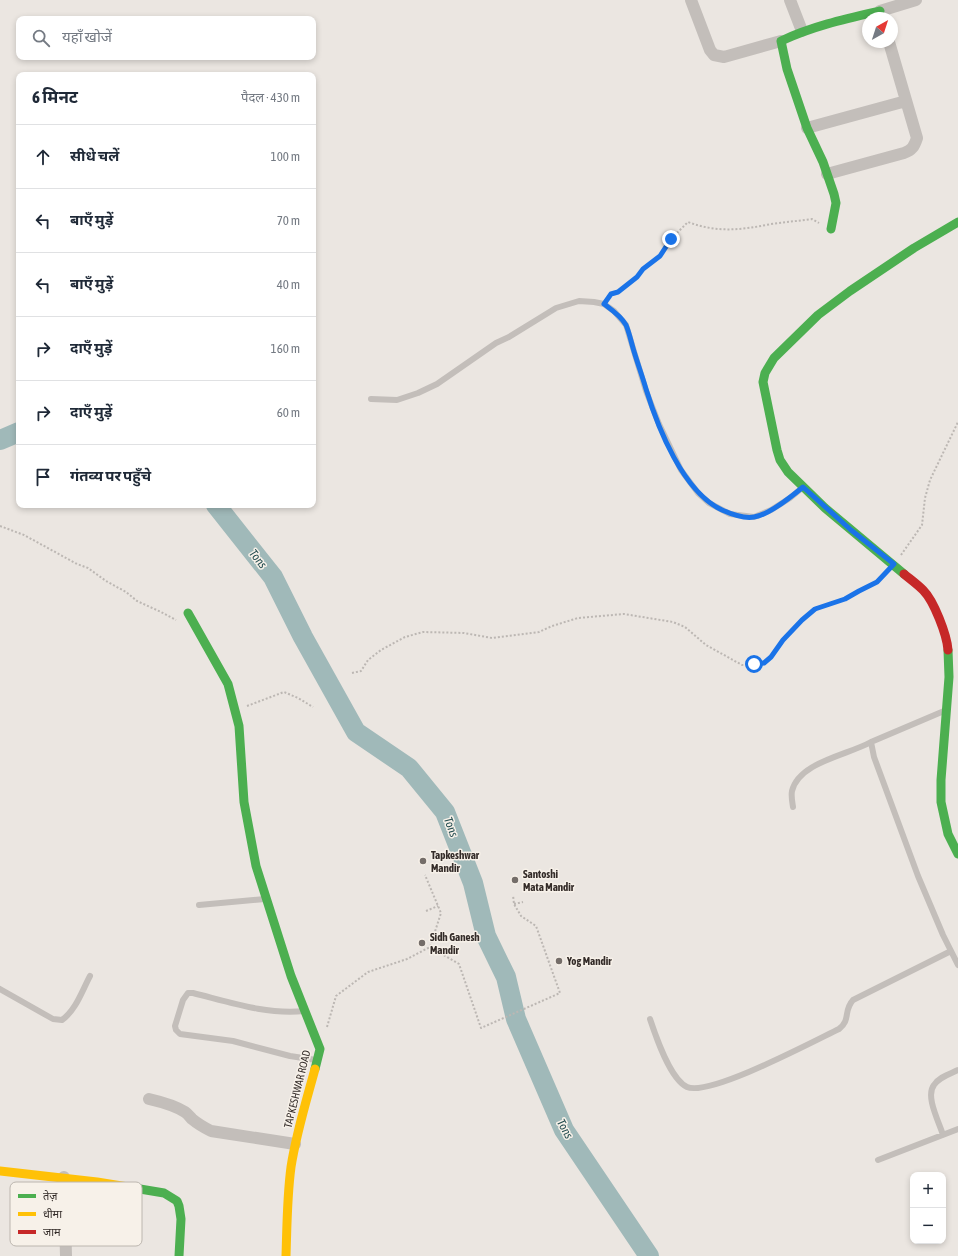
<!DOCTYPE html>
<html lang="hi">
<meta charset="utf-8">
<style>
:root{--surface:#fff;--page:#f2f2f3;--text:#1f2937;--muted:#747a83;--line:#e0e1e3}
body{margin:0;font-family:"Asap Condensed","Noto Sans Devanagari",sans-serif;background:var(--page);color:var(--text)}
.controls{position:absolute;right:12px;bottom:12px;display:grid;overflow:hidden;border-radius:8px;box-shadow:0 2px 6px #0003}
.controls button{width:36px;height:36px;display:grid;place-items:center;padding:0;border:0;border-bottom:1px solid var(--line);background:var(--surface);color:var(--text);font:20px sans-serif}
.compass{position:absolute;left:862px;top:12px;width:36px;height:36px;border-radius:50%;background:var(--surface);box-shadow:0 2px 6px #0003;rotate:39deg}
.stop{position:absolute;width:12px;height:12px;margin:-9px;border:3px solid #1a73e8;border-radius:50%;background:#fff}
.stop.end{background:#1a73e8;border-color:#fff;box-shadow:0 1px 4px #0008}
.list{margin:0;padding:0;list-style:none}
h2{display:flex;justify-content:space-between;align-items:center;height:52px;margin:0;padding:0 16px;font-size:17px}
h2 small{font-size:13px;font-weight:400;color:var(--muted)}
.list li{display:grid;grid-template-columns:26px 1fr auto;gap:12px;align-items:center;box-sizing:border-box;height:64px;padding:0 16px;border-top:1px solid var(--line)}
.list b{display:block;font-size:15px;white-space:nowrap}
.list em{font-size:13px;font-style:normal;color:var(--muted)}
.icon{flex:none;width:22px;height:22px;fill:none;stroke:currentColor;stroke-width:2;stroke-linecap:round;stroke-linejoin:round}
.map{position:relative;flex:none;width:958px;height:1256px;overflow:hidden}
.search{position:absolute;background:var(--surface);box-shadow:0 2px 6px #0003;left:16px;top:16px;width:300px;height:44px;display:flex;align-items:center;gap:10px;box-sizing:border-box;padding:0 14px;border-radius:8px;color:var(--muted);font-size:15px}
.panel{position:absolute;background:var(--surface);box-shadow:0 2px 6px #0003;left:16px;top:72px;width:300px;height:436px;border-radius:8px}
.map>svg:first-child{display:block}
.lines{fill:none;stroke-linecap:round;stroke-linejoin:round}
.river{stroke:#a0b9b9;stroke-width:20}
.path{stroke:#bcb7b3;stroke-width:2;stroke-dasharray:2 2;stroke-linecap:butt}
.lane{stroke:#c3beba;stroke-width:6}
.street{stroke:#c3beba;stroke-width:12}
.fast{stroke:#4caf50;stroke-width:9}
.slow{stroke:#ffc107;stroke-width:9}
.jam{stroke:#c62828;stroke-width:9}
.route{stroke:#1a73e8;stroke-width:5}
.poi-dot{fill:#746d69;stroke:#f7f1e9;stroke-width:1.5}
.labels{text-anchor:middle;dominant-baseline:central;stroke-width:3;stroke-linejoin:round;paint-order:stroke}
.poi-label{font-size:11px;font-weight:bold;fill:#342c29;stroke:#f7f1e9;text-anchor:start}
.street-label{font-size:11px;fill:#342c29;stroke:#f7f1e9}
.water-label{font-size:12px;font-style:italic;fill:#244d50;stroke:#f7f1e9}
.key{fill:#f7f1e9;stroke:#bcb6af;stroke-width:1}
.key-label{font-size:11px;fill:#342c29}
</style>
<div class="map">
<svg width="958" height="1256" viewBox="0 0 958 1256">
<rect width="100%" height="100%" fill="#ebe6e1"/>
<g class="lines">
<path class="river" d="M0,440L19,432
M216,505L273,577L303,637L356,732L409,768L445,812L473,883L486,936L506,977L516,1019L564,1130L649,1256"/>
<path class="path" d="M609,298L611,294L618,292L637,277L643,269L660,256L671,239L688,222C717,233 742,230 771,224C785,222 798,221 812,219L819,223
M0,526L24,535L77,564L88,568L106,581L126,592L137,601L161,612L176,620
M901,555L922,525L925,498L930,480L958,422
M352,673L361,671L368,660L381,650L405,637L423,632L464,633L492,638L539,632L552,626L578,618L624,614L673,622L685,627L706,645L742,665L764,663L771,657L783,640L802,620L815,609L845,599L859,591L877,582L884,575
M247,706L284,692L298,698L313,707
M514,904L523,902
M426,911L438,906
M430,947L459,964L481,1028L560,993L536,926L521,916L514,904L513,895
M441,953L453,949
M327,1027L336,996L368,972L407,959L430,947L441,913L425,875"/>
<path class="lane" d="M371,399L397,400L418,393L437,384L496,343L509,337L556,308L579,301L594,302L604,304L614,311L626,325L646,391L659,424L681,470L698,493L709,503L730,514L754,517L771,510L790,498L802,488
M944,711L871,742L874,757L918,876L943,935L958,965
M793,807C792,801 791,796 792,791C799,762 848,755 871,742
M199,905L265,899
M0,989L53,1019L62,1020C76,1010 82,991 90,976
M304,1011C267,1015 229,1002 193,993H188L183,1000L175,1026L176,1030L180,1034L233,1041L290,1056L316,1060
M650,1019C656,1037 670,1079 687,1087C709,1097 814,1041 839,1029C851,1020 843,1011 853,1000L951,951
M943,1135C939,1122 925,1096 934,1085C939,1077 950,1074 958,1070
M878,1160L958,1129"/>
<path class="street" d="M691,0L710,50L714,55L724,57L781,41
M790,0L802,31
M882,18L880,11L916,0
M807,128L906,101
M827,174L904,153C912,150 914,147 917,138L889,42
M149,1099C162,1102 174,1105 185,1112C188,1114 190,1117 192,1119C198,1124 205,1128 211,1131L295,1144
M64,1177L66,1256"/>
<path class="fast" d="M831,229L836,203L834,194L823,162L807,128L787,69L781,41C813,26 845,19 880,11
M904,574L825,508L788,472L780,460L777,450L763,382L765,373L774,358L818,315L850,291L914,248L958,222
M188,613L228,684L239,726L244,802L256,866L291,976L320,1049L315,1069
M948,650L949,677L941,780V802L948,834L958,854
M134,1188L164,1193L177,1201L179,1206L181,1219L179,1256"/>
<path class="slow" d="M0,1171L97,1182L134,1188
M286,1256C287,1226 287,1197 291,1167C296,1134 306,1102 315,1069"/>
<path class="jam" d="M904,574C910,579 917,584 923,590C934,601 947,635 948,650"/>
</g>
<g class="lines">
<path class="route" d="M671,239L660,256L643,269L637,277L618,292L611,294L604,304C612,310 621,316 626,325C629,332 631,341 633,348C637,362 642,375 646,389C658,428 683,492 722,510C731,514 743,519 754,517C769,515 791,497 803,487L851,530L894,564L877,582L859,591L845,599L815,609L802,620L783,640L771,657L764,663L754,664"/>
</g>
<g class="poi-dot">
<circle cx="423" cy="861" r="4"/>
<circle cx="515" cy="880" r="4"/>
<circle cx="422" cy="943" r="4"/>
<circle cx="559" cy="961" r="4"/>
</g>
<g class="labels">
<g class="poi-label">
<text x="431" y="855">Tapkeshwar<tspan x="431" dy="13">Mandir</tspan></text>
<text x="523" y="874">Santoshi<tspan x="523" dy="13">Mata Mandir</tspan></text>
<text x="430" y="937">Sidh Ganesh<tspan x="430" dy="13">Mandir</tspan></text>
<text x="567" y="961">Yog Mandir</text>
</g>
<g class="street-label">
<text transform="translate(297 1089) rotate(-76)">TAPKESHWAR ROAD</text>
</g>
<g class="water-label">
<text transform="translate(258 559) rotate(52)">Tons</text>
<text transform="translate(451 827) rotate(69)">Tons</text>
<text transform="translate(565 1129) rotate(61)">Tons</text>
</g>
</g>
<rect x="10" y="1182" width="132" height="64" rx="6" class="key"/>
<rect x="18" y="1194" width="18" height="4" fill="#4caf50"/>
<rect x="18" y="1212" width="18" height="4" fill="#ffc107"/>
<rect x="18" y="1230" width="18" height="4" fill="#c62828"/>
<g class="key-label">
<text x="43" y="1200">तेज़</text>
<text x="43" y="1218">धीमा</text>
<text x="43" y="1236">जाम</text>
</g>
</svg>
<div class="controls">
<button>+</button>
<button>−</button>
</div>
<svg class="compass" viewBox="-18 -18 36 36"><path d="M0-13l5 13h-10z" fill="#e53935"/><path d="M0 13l5-13h-10z" fill="#747a83"/></svg>
<div class="stop" style="left:754px;top:664px"></div>
<div class="stop end" style="left:671px;top:239px"></div>
<div class="search"><svg class="icon" aria-label="search" viewBox="0 0 24 24"><circle cx="10" cy="10" r="6"/><path d="M15 15l6 6"/></svg>यहाँ खोजें</div>
<section class="panel">
<h2>6 मिनट<small>पैदल · 430 m</small></h2>
<ul class="list">
<li><svg class="icon" aria-label="ahead" viewBox="0 0 24 24"><path d="M12 20V5M6 11l6-6 6 6"/></svg><div><b>सीधे चलें</b></div><em>100 m</em></li>
<li><svg class="icon" aria-label="left" viewBox="0 0 24 24"><path d="M17 20v-9H6M10 6l-5 5 5 5"/></svg><div><b>बाएँ मुड़ें</b></div><em>70 m</em></li>
<li><svg class="icon" aria-label="left" viewBox="0 0 24 24"><path d="M17 20v-9H6M10 6l-5 5 5 5"/></svg><div><b>बाएँ मुड़ें</b></div><em>40 m</em></li>
<li><svg class="icon" aria-label="right" viewBox="0 0 24 24"><path d="M7 20v-9h11M14 6l5 5-5 5"/></svg><div><b>दाएँ मुड़ें</b></div><em>160 m</em></li>
<li><svg class="icon" aria-label="right" viewBox="0 0 24 24"><path d="M7 20v-9h11M14 6l5 5-5 5"/></svg><div><b>दाएँ मुड़ें</b></div><em>60 m</em></li>
<li><svg class="icon" aria-label="arrive" viewBox="0 0 24 24"><path d="M6 21V4h12l-3 4 3 4H6"/></svg><div><b>गंतव्य पर पहुँचे</b></div></li>
</ul>
</section>
</div>
